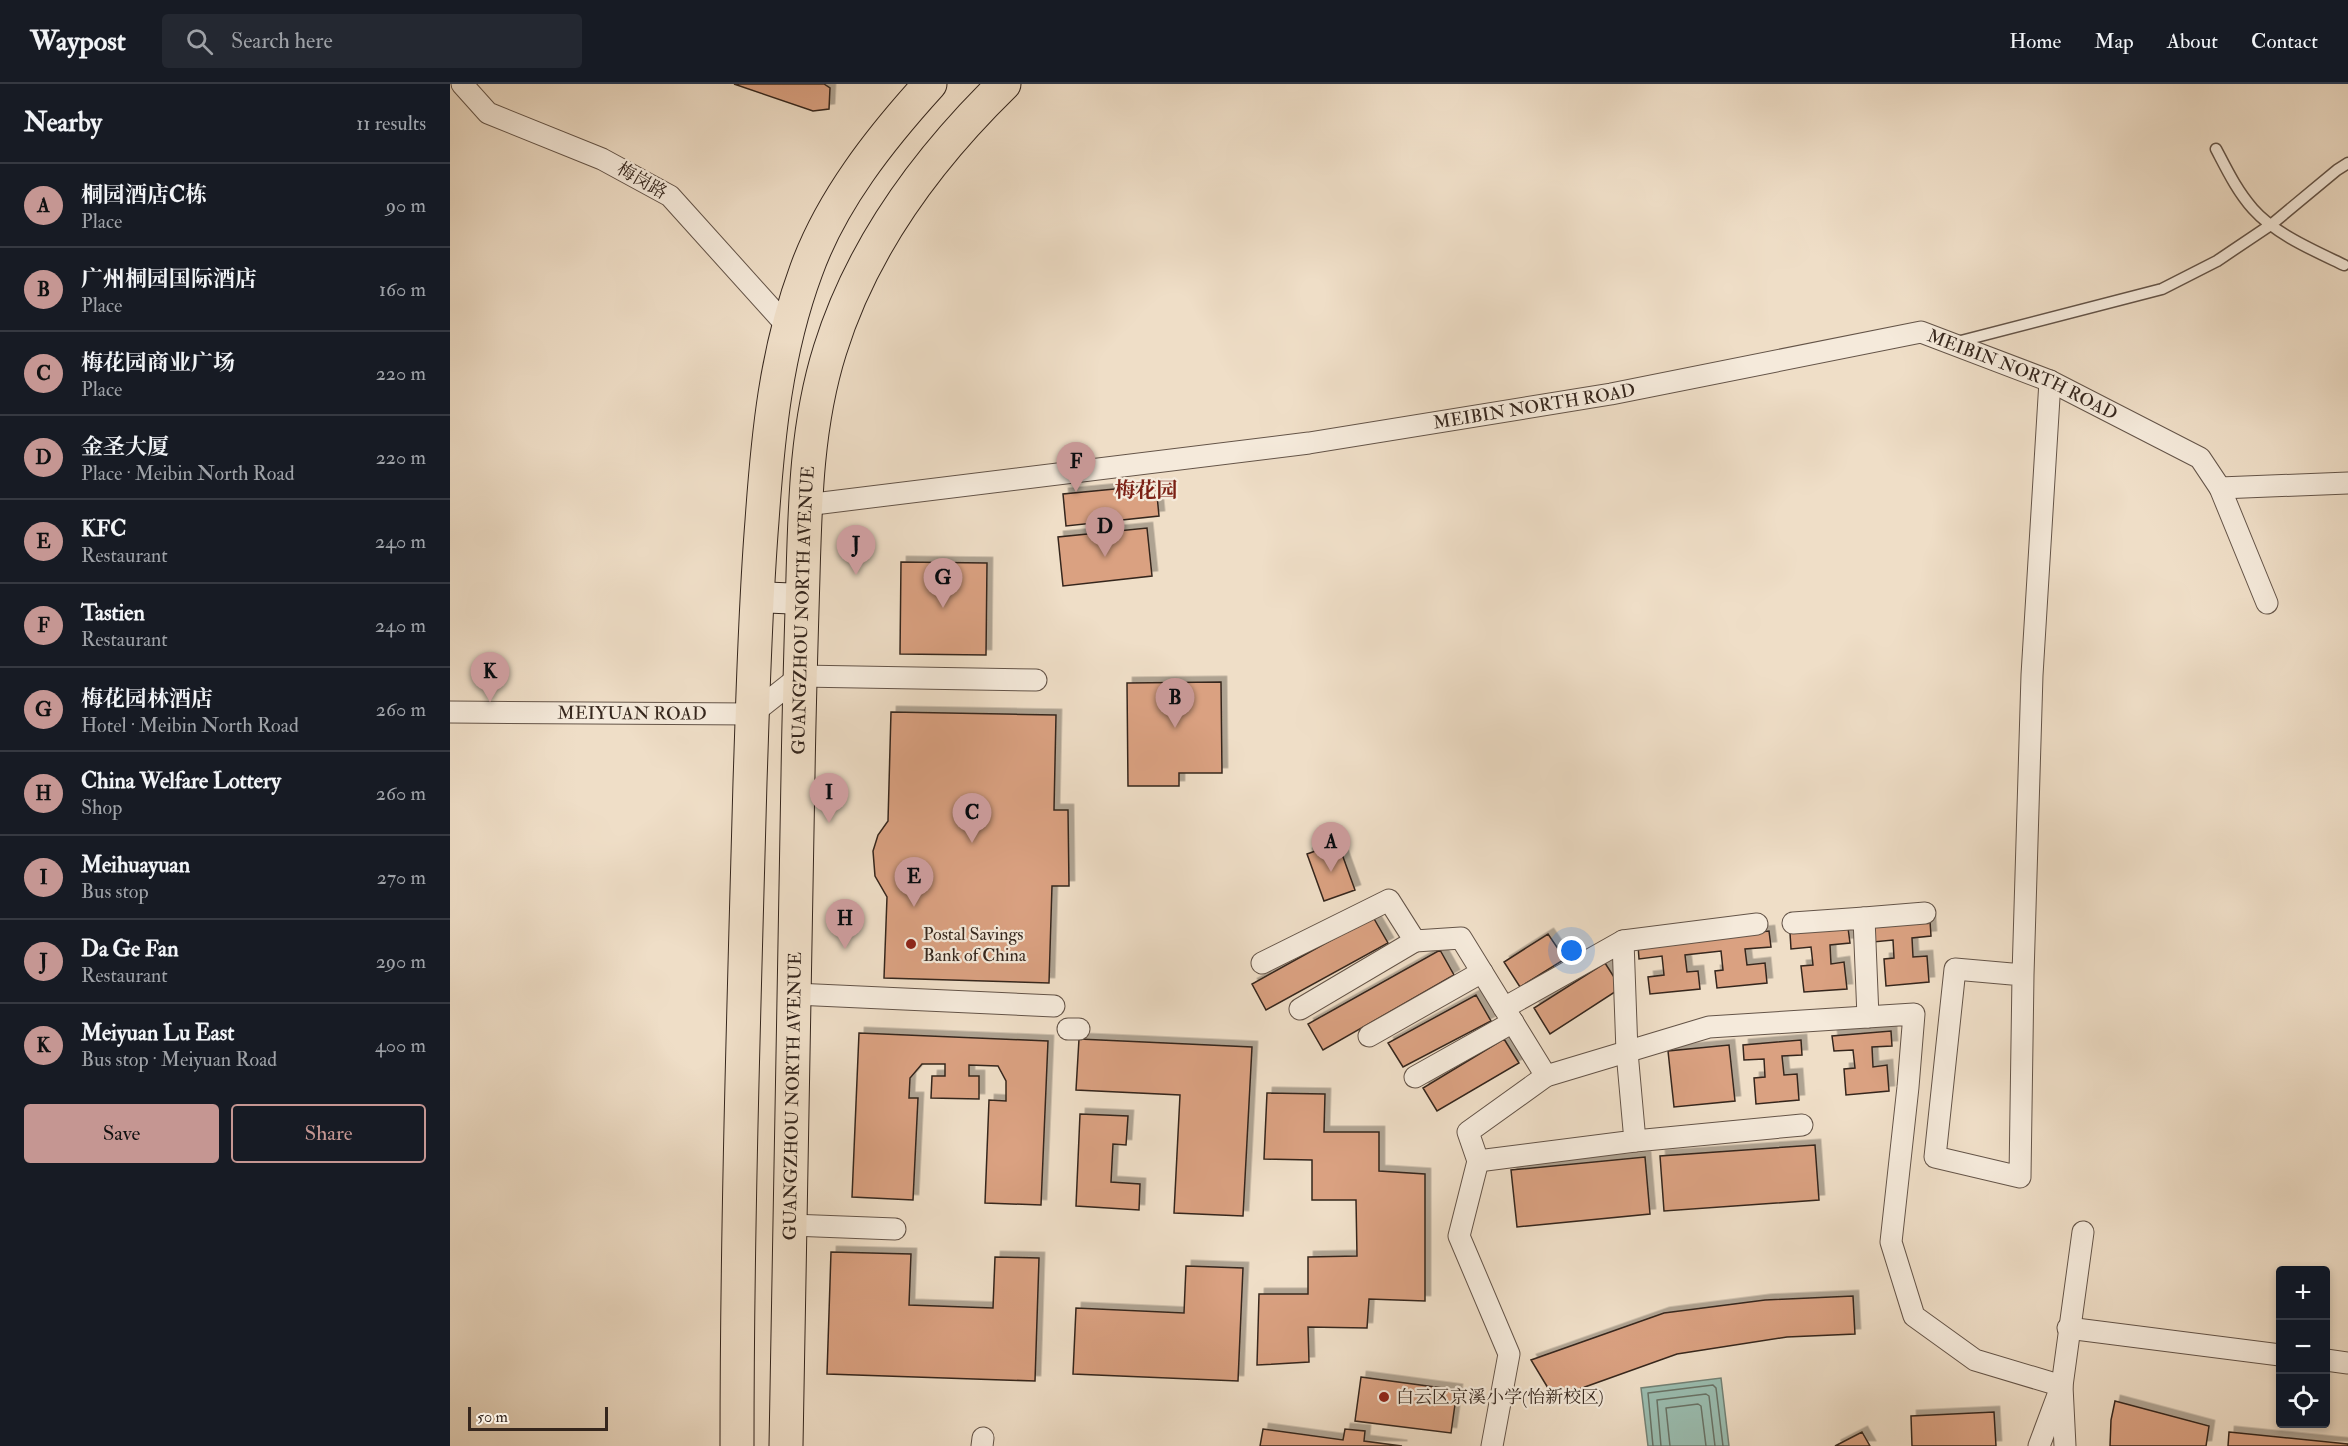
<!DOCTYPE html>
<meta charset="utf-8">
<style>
:root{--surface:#171b24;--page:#242831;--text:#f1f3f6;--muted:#9ea1a6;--line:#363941;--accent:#c59692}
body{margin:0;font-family:"IM FELL Double Pica","Noto Serif SC",serif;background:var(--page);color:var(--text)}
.controls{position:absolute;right:18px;bottom:18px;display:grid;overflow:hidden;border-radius:6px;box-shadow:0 3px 9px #0003}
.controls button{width:54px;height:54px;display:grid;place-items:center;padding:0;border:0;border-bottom:2px solid var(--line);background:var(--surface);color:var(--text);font:30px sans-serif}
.scale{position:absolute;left:18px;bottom:15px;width:140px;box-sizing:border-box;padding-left:6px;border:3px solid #35261d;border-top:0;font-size:16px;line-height:21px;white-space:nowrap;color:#35261d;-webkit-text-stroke:4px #f5eadb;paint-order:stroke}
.you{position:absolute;left:1122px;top:867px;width:21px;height:21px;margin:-15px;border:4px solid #fff;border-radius:50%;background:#1a73e8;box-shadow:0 0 0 9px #1a73e833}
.badge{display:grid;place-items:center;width:39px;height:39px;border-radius:50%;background:var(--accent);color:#111;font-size:20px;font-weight:700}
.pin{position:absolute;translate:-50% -50px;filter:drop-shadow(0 2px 3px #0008)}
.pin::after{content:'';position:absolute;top:32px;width:21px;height:18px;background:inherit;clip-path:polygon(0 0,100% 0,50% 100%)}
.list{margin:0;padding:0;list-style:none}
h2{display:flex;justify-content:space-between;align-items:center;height:78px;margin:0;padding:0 24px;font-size:26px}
h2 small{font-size:20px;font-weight:400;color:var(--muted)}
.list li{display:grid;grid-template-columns:39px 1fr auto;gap:18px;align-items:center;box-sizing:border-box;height:84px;padding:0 24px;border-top:2px solid var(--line)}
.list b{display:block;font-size:22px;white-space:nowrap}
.list p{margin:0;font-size:20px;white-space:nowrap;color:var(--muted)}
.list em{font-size:20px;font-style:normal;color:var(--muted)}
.actions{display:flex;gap:12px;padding:18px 24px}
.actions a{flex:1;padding:14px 0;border:2px solid var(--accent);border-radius:6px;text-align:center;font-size:21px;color:var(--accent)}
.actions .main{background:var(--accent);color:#111}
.icon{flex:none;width:33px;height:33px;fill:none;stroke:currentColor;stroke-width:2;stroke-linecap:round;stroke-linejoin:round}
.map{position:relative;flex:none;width:1898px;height:1362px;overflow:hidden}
header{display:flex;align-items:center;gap:36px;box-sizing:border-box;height:84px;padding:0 30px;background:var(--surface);border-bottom:2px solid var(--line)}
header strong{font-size:28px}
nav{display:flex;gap:33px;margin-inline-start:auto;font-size:21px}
.search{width:420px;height:54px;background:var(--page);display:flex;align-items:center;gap:15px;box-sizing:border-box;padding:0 21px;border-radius:6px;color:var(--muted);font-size:22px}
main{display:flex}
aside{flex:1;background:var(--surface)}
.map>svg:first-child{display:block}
.water{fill:#9abdb0;stroke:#728175;stroke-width:1.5}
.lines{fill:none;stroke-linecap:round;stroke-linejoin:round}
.shore{stroke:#687266;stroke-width:1.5}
.building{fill:#daa181;stroke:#35261d;stroke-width:1.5;filter:url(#shadow)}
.lane-casing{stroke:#645448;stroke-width:13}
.street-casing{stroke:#645448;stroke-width:23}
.secondary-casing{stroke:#35261d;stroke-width:32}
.highway-casing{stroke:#35261d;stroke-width:35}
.lane{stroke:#f5eadb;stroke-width:10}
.street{stroke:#f5eadb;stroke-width:21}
.secondary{stroke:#f5eadb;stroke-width:30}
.highway{stroke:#efdec7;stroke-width:33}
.poi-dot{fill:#8f2418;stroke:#f5eadb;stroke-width:2}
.labels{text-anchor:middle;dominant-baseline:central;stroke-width:4.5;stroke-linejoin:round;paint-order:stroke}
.street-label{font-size:18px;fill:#35261d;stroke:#f5eadb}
.poi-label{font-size:18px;fill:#35261d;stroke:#f5eadb;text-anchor:start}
.quarter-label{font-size:21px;font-weight:bold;fill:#7a1f14;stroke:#f5eadb}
</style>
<header>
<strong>Waypost</strong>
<div class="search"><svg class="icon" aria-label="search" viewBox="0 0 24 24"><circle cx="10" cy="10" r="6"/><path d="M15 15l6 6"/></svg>Search here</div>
<nav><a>Home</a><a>Map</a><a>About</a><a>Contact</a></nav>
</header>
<main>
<aside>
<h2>Nearby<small>11 results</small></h2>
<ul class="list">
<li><span class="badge">A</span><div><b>桐园酒店C栋</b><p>Place</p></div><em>90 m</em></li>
<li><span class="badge">B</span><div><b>广州桐园国际酒店</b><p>Place</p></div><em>160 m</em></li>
<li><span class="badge">C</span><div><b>梅花园商业广场</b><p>Place</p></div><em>220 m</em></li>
<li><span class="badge">D</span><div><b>金圣大厦</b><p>Place · Meibin North Road</p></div><em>220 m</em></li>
<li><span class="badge">E</span><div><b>KFC</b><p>Restaurant</p></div><em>240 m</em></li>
<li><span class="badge">F</span><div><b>Tastien</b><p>Restaurant</p></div><em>240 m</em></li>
<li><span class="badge">G</span><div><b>梅花园林酒店</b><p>Hotel · Meibin North Road</p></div><em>260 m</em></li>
<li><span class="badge">H</span><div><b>China Welfare Lottery</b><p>Shop</p></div><em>260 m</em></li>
<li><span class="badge">I</span><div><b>Meihuayuan</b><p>Bus stop</p></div><em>270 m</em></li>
<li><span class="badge">J</span><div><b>Da Ge Fan</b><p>Restaurant</p></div><em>290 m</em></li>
<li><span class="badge">K</span><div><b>Meiyuan Lu East</b><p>Bus stop · Meiyuan Road</p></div><em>400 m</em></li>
</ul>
<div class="actions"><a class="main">Save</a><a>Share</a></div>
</aside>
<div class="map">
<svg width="1898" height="1362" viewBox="0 0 1898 1362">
<defs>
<filter id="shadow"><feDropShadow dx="5.5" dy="-5.5" stdDeviation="0" flood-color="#0004"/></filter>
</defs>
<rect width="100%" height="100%" fill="#efdec7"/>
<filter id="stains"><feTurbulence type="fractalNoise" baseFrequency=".00333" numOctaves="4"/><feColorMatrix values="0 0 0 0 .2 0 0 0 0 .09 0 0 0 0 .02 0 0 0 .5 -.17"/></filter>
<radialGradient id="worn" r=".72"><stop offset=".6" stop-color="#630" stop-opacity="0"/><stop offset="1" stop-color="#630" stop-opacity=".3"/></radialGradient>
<path class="water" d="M1271,1294L1279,1362H1198L1191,1304Z"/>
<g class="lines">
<path class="shore" d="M1203,1362L1198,1309L1263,1301L1266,1304L1273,1362
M1211,1362L1207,1316L1256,1310L1259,1312L1265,1362
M1220,1362L1216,1324L1248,1320L1251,1322L1256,1362"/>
</g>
<path class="building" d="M284,0H374L380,4L379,25L363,27Z
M706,401L709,432L616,442L613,410Z
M697,444L702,492L613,502L608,453Z
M451,478L537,479L536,571L450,570Z
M771,598L772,689H729V702H678L677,599Z
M441,628L606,631L604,726H618L619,802H602L599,899L434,894L437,813L425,792L423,767L428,751L438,737Z
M888,759L905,806L874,817L857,770Z
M923,833L938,859L816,926L802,900Z
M1480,837L1481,852L1462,854L1463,873L1477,872L1479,898L1436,902L1434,875L1444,874L1443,856L1423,858L1422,842Z
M1398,844L1400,859L1380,861L1381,880L1394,878L1397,905L1354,908L1351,882L1363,881L1361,863L1341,865L1340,849Z
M1319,847L1321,863L1295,865L1297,881L1315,879L1317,899L1267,904L1265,887L1273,886L1271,867L1235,871L1237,888L1248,887L1250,905L1200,910L1198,893L1214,891L1212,872L1189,875L1188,861Z
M1098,850L1115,875L1070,903L1054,878Z
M990,866L1004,891L873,966L858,940Z
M1155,879L1171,904L1100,950L1084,924Z
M1026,911L1041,937L953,983L938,959Z
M1441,947L1442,962L1422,963L1423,983L1437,981L1439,1007L1396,1011L1394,985L1405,984L1403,966L1384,967L1382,952Z
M409,949L598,957L591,1121L535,1119L539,1016L556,1017V997L548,982L519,981V992H529V1015L481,1014L482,992H495V980H472L460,994L459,1014H468L463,1116L402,1113Z
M629,955L802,963L793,1132L724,1129L730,1011L626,1006Z
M1054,955L1069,979L987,1027L973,1004Z
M1351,956L1352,971L1332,972L1334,991L1347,990L1349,1016L1306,1020L1304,994L1315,993L1314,975L1294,976L1293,961Z
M1279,961L1285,1017L1224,1023L1218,967Z
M817,1009L875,1010L874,1048H929V1087L975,1090V1217L919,1215L917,1244L858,1243L859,1278L807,1281L809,1210H858V1173L907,1172L906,1116H862V1076L814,1075Z
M630,1030L678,1032L676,1061L663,1060L661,1098L690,1100L689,1126L626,1122Z
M1365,1061L1369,1116L1214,1127L1210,1072Z
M1195,1073L1200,1130L1067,1143L1061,1086Z
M381,1168L461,1170L459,1221L543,1224L545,1173L589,1174L585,1297L377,1290Z
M736,1182L793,1184L788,1297L623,1290L626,1224L734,1229Z
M1403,1212L1405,1250L1337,1253L1227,1270L1104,1314L1081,1276L1214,1229L1315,1216Z
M911,1293L1007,1306L1001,1349L905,1337Z
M1665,1317L1759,1342L1756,1362H1660L1661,1336Z
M1544,1328L1546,1362H1462L1461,1332Z
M813,1345L893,1356L895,1345L915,1347L914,1357L952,1362H810Z
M1412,1348L1420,1362H1385Z
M1779,1348L1898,1360V1362H1778Z"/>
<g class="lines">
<g class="lane-casing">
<path id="lane" d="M1766,65C1777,86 1787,107 1803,125C1825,150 1865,167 1894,181
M1507,258L1712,205L1767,177L1822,140L1887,86L1898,79"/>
</g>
<g class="street-casing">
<g id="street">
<path d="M12,0L38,29L152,75L220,112L338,243"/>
<path d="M1770,404L1898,399"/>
<path id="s1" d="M356,421L859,359L1161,310L1471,248L1600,297L1750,374L1770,404L1817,519"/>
<path id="s2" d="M0,628L302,630L350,592L586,596"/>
<path d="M1414,834L1475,829"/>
<path d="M1343,839L1414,834L1418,933"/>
<path d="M1173,857L1307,840"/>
<path d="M812,879L939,816L965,857L1011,854L1096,992"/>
<path d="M1573,891L1505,885L1485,1073L1570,1093L1573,891L1582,591L1600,297"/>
<path d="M345,910L604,922"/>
<path d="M850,925L965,857"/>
<path d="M618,945H629"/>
<path d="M919,952L1032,888"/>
<path d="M965,993L1063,938"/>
<path d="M1185,1057L1352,1041"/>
<path d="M1028,1077L1185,1057L1177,968L1173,857L1054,924"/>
<path d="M341,1141L445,1145"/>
<path d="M1618,1244L1830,1271"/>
<path d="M1876,1276L1898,1279"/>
<path d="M532,1362L533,1354"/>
<path d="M1042,1362L1059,1270L1009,1152L1028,1077L1018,1048L1096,992L1259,943L1464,930L1458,1003L1441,1158L1464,1232L1525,1276L1612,1302"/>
<path d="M1589,1362L1608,1311"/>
<path d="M1615,1362L1612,1302L1633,1148"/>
</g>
</g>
<g class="secondary-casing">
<path id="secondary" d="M307,513L352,515"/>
</g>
<g class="highway-casing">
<g id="highway">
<path d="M287,1362C287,1141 294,919 300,698C303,611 305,524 312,437C318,351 326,268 356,187C381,117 430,55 480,0"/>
<path id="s3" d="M336,1362C339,1138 345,915 348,691C349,625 351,558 353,492C355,416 357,339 380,266C412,163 478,74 554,0"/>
</g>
</g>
<use href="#lane" class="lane"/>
<use href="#street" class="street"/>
<use href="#secondary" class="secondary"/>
<use href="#highway" class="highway"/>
</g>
<g class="poi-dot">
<circle cx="461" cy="860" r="6"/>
<circle cx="934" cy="1313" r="6"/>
</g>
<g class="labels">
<g class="street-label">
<text transform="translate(192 97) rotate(30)">梅岗路</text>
<text stroke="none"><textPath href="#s1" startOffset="1239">MEIBIN NORTH ROAD</textPath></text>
<text stroke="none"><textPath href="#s1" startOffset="735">MEIBIN NORTH ROAD</textPath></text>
<text stroke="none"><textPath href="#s3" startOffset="836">GUANGZHOU NORTH AVENUE</textPath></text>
<text stroke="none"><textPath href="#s2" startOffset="182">MEIYUAN ROAD</textPath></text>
<text stroke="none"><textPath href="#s3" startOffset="350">GUANGZHOU NORTH AVENUE</textPath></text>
</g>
<g class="poi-label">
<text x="473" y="850">Postal Savings<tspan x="473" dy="21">Bank of China</tspan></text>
<text x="946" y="1313">白云区京溪小学(怡新校区)</text>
</g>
<g class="quarter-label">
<text x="696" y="406">梅花园</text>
</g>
</g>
<rect width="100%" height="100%" filter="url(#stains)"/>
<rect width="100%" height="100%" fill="url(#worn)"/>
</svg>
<div class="controls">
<button>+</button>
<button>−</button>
<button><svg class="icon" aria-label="locate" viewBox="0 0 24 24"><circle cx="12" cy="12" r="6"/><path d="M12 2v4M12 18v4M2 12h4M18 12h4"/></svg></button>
</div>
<div class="scale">50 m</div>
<div class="you"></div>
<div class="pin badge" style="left:881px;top:788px">A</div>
<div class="pin badge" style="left:725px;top:644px">B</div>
<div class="pin badge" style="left:522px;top:759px">C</div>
<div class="pin badge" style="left:655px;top:473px">D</div>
<div class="pin badge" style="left:464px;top:823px">E</div>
<div class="pin badge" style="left:626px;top:408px">F</div>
<div class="pin badge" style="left:493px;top:524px">G</div>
<div class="pin badge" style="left:395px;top:865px">H</div>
<div class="pin badge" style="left:379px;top:739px">I</div>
<div class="pin badge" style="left:406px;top:491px">J</div>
<div class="pin badge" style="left:40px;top:618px">K</div>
</div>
</main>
